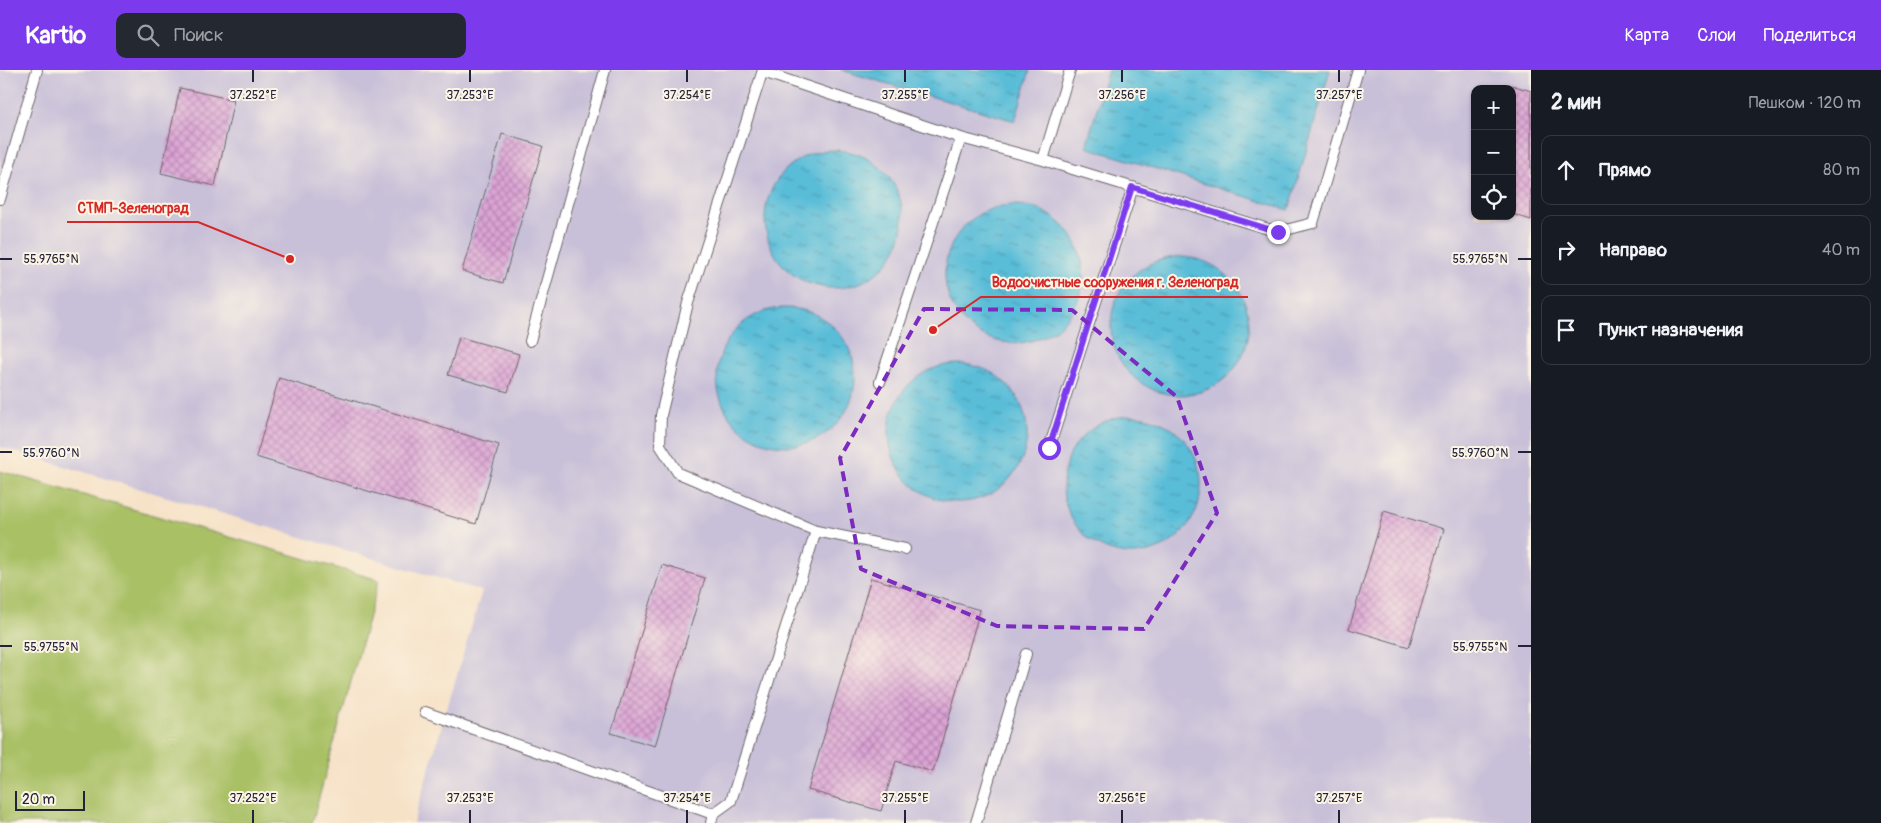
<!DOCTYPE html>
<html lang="ru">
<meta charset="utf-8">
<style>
:root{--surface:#171b24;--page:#242831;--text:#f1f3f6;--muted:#9ea1a6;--line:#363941;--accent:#7c3aed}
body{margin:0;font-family:Pangolin,sans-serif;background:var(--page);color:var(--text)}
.controls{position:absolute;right:15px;top:15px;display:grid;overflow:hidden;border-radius:10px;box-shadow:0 1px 4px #0004}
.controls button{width:45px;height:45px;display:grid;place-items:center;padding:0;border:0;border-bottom:1px solid var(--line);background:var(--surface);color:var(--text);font:25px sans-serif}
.scale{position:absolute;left:15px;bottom:12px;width:70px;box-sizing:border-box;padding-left:5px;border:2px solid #22223b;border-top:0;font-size:14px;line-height:18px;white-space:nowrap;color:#22223b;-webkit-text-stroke:4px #fcf5e5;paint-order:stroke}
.stop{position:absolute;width:15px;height:15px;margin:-11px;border:4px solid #7c3aed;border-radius:50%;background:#fff}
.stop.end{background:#7c3aed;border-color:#fff;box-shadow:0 1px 5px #0008}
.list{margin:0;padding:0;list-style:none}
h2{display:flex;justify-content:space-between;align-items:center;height:65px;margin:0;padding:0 20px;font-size:21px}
h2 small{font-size:16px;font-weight:400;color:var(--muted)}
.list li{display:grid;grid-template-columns:32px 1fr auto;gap:15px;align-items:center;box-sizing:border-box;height:70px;margin:0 10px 10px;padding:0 10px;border:1px solid var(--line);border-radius:10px}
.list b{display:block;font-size:19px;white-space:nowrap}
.list em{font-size:16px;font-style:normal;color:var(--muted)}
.icon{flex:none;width:28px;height:28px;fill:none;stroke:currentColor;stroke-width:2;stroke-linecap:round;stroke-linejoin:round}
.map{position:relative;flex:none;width:1531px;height:753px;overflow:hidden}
header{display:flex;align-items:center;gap:30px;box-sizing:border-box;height:70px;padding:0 25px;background:var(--accent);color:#fff}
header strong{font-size:24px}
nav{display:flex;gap:28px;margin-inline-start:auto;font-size:18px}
.search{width:350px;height:45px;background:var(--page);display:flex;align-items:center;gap:12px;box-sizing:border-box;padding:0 18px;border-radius:10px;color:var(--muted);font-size:19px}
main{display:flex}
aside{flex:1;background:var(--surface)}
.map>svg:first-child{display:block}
.industrial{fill:#c8bfd8;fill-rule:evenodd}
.grass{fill:#a9c065;stroke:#667150}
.water{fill:url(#water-ripples);stroke:#3e708a}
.building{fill:url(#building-cross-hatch)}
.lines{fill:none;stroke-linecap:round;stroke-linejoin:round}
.lane-casing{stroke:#6c656c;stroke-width:12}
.lane{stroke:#fff;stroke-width:10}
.route{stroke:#7c3aed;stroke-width:6}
.marked{fill:none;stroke:#7b2cbf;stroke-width:4;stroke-dasharray:10 6;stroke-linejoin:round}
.ticks{fill:none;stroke:#22223b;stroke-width:2}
.ticks-label{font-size:12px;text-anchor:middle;fill:#22223b;stroke:#fcf5e5;stroke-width:4;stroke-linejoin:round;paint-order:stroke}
.leader{fill:none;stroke:#d62828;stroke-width:2}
.callout-dot{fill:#d62828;stroke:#fcf5e5;stroke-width:2}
.callout-label{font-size:14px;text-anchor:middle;font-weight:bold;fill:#d62828;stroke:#fcf5e5;stroke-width:4;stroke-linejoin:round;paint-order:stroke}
</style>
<header>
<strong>Kartio</strong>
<div class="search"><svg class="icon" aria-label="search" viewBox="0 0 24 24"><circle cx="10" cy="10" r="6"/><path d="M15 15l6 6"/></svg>Поиск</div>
<nav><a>Карта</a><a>Слои</a><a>Поделиться</a></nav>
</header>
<main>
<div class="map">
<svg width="1531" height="753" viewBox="0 0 1531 753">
<defs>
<pattern id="water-ripples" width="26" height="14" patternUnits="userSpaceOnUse" patternTransform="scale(1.25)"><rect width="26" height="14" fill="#5abdd8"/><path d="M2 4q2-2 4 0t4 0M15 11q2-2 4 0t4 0" fill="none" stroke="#4a99b0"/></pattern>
<pattern id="building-cross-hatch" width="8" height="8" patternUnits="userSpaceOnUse" patternTransform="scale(1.25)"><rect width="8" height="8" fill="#dca4d5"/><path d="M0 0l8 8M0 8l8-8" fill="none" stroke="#b285ae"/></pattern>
</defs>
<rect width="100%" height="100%" fill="#fcf5e5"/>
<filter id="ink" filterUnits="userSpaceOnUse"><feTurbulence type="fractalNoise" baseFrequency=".02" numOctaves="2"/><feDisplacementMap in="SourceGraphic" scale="10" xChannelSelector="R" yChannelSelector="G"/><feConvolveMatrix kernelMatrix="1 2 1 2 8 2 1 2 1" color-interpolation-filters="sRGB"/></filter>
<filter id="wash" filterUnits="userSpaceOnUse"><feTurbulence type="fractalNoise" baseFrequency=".0096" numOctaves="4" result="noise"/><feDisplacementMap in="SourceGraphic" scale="20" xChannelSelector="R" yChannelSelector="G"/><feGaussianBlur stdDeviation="1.12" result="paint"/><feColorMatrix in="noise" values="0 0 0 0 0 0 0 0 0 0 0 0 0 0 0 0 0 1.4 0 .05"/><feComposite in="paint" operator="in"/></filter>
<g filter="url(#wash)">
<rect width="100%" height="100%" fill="#f6e2c7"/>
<path class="industrial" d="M0,0H1531V753H413L482,521L0,377ZM1475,19H1512V146H1475Z"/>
<path class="grass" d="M0,401L379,510L312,753H0Z"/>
<path class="water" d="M841,0H1030L1015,51Z
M1108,0H1330L1289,140L1086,77Z
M765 149a69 69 0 1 1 138 0a69 69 0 1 1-138 0Z
M945 204a69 69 0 1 1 138 0a69 69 0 1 1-138 0Z
M1111 256a69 69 0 1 1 138 0a69 69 0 1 1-138 0Z
M717 307a69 69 0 1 1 138 0a69 69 0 1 1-138 0Z
M889 363a69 69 0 1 1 138 0a69 69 0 1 1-138 0Z
M1063 415a69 69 0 1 1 138 0a69 69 0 1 1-138 0Z"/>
<g id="blocks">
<path class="building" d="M1508,14L1531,21V150L1512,144V19H1507Z
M180,18L234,30L215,116L161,103Z
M502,64L543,76L503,213L462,201Z
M459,267L519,284L508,322L448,305Z
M279,308L499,375L476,454L256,387Z
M1384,441L1444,459L1409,577L1349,559Z
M662,495L705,508L655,676L611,663Z
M871,508L980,540L933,702L896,691L881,741L808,720Z"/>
</g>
</g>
<g filter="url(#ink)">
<use href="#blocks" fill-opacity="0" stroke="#6c656c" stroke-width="1"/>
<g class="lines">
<g class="lane-casing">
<path id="lane" d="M763,0L688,233L661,345L660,375L678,403L816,461L905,479
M763,2L961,68L880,312
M961,68L1043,90L1278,162L1313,153L1358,0
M1043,90L1070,0
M0,129L37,0
M530,271L605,0
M1049,378L1133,117
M425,642L713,744
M711,753L713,744L731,731L816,461
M976,753L1026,584"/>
</g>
<use href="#lane" class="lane"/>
</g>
</g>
<g class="lines" filter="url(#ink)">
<path class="route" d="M1049,378L1132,117L1278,162"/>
</g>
<path class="marked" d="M924,239L1072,240L1177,327L1217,443L1144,559L997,556L861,499L840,388Z"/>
<path class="ticks" d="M253,0V12M470,0V12M687,0V12M905,0V12M1122,0V12M1339,0V12M0,189H12M1518,189H1531M0,382H12M1518,382H1531M0,576H12M1518,576H1531M253,740V753M470,740V753M687,740V753M905,740V753M1122,740V753M1339,740V753"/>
<g class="ticks-label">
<text x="253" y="29">37.252°E</text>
<text x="470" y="29">37.253°E</text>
<text x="687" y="29">37.254°E</text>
<text x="905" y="29">37.255°E</text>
<text x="1122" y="29">37.256°E</text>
<text x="1339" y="29">37.257°E</text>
<text x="51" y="193">55.9765°N</text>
<text x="1480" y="193">55.9765°N</text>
<text x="51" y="387">55.9760°N</text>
<text x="1480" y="387">55.9760°N</text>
<text x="51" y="581">55.9755°N</text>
<text x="1480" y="581">55.9755°N</text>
<text x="253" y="732">37.252°E</text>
<text x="470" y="732">37.253°E</text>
<text x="687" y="732">37.254°E</text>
<text x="905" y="732">37.255°E</text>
<text x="1122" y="732">37.256°E</text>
<text x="1339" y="732">37.257°E</text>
</g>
<path class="leader" d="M290 189L198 152H67M933 260L981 227H1248"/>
<g class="callout-dot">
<circle cx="290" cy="189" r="5"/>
<circle cx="933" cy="260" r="5"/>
</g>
<g class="callout-label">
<text x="133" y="143">СТМП-Зеленоград</text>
<text x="1115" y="217">Водоочистные сооружения г. Зеленоград</text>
</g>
</svg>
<div class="controls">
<button>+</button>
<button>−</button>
<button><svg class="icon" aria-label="locate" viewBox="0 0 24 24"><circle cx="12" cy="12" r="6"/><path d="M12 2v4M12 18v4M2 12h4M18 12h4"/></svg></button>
</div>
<div class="scale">20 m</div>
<div class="stop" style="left:1049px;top:378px"></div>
<div class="stop end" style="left:1278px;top:162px"></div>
</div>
<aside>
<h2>2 мин<small>Пешком · 120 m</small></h2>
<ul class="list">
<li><svg class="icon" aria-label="ahead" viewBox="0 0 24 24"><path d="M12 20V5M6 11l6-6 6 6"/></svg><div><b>Прямо</b></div><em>80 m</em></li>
<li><svg class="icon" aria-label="right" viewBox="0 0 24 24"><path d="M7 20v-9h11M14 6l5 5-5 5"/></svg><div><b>Направо</b></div><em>40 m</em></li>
<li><svg class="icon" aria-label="arrive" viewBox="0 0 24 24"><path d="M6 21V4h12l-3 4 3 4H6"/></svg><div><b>Пункт назначения</b></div></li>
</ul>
</aside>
</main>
